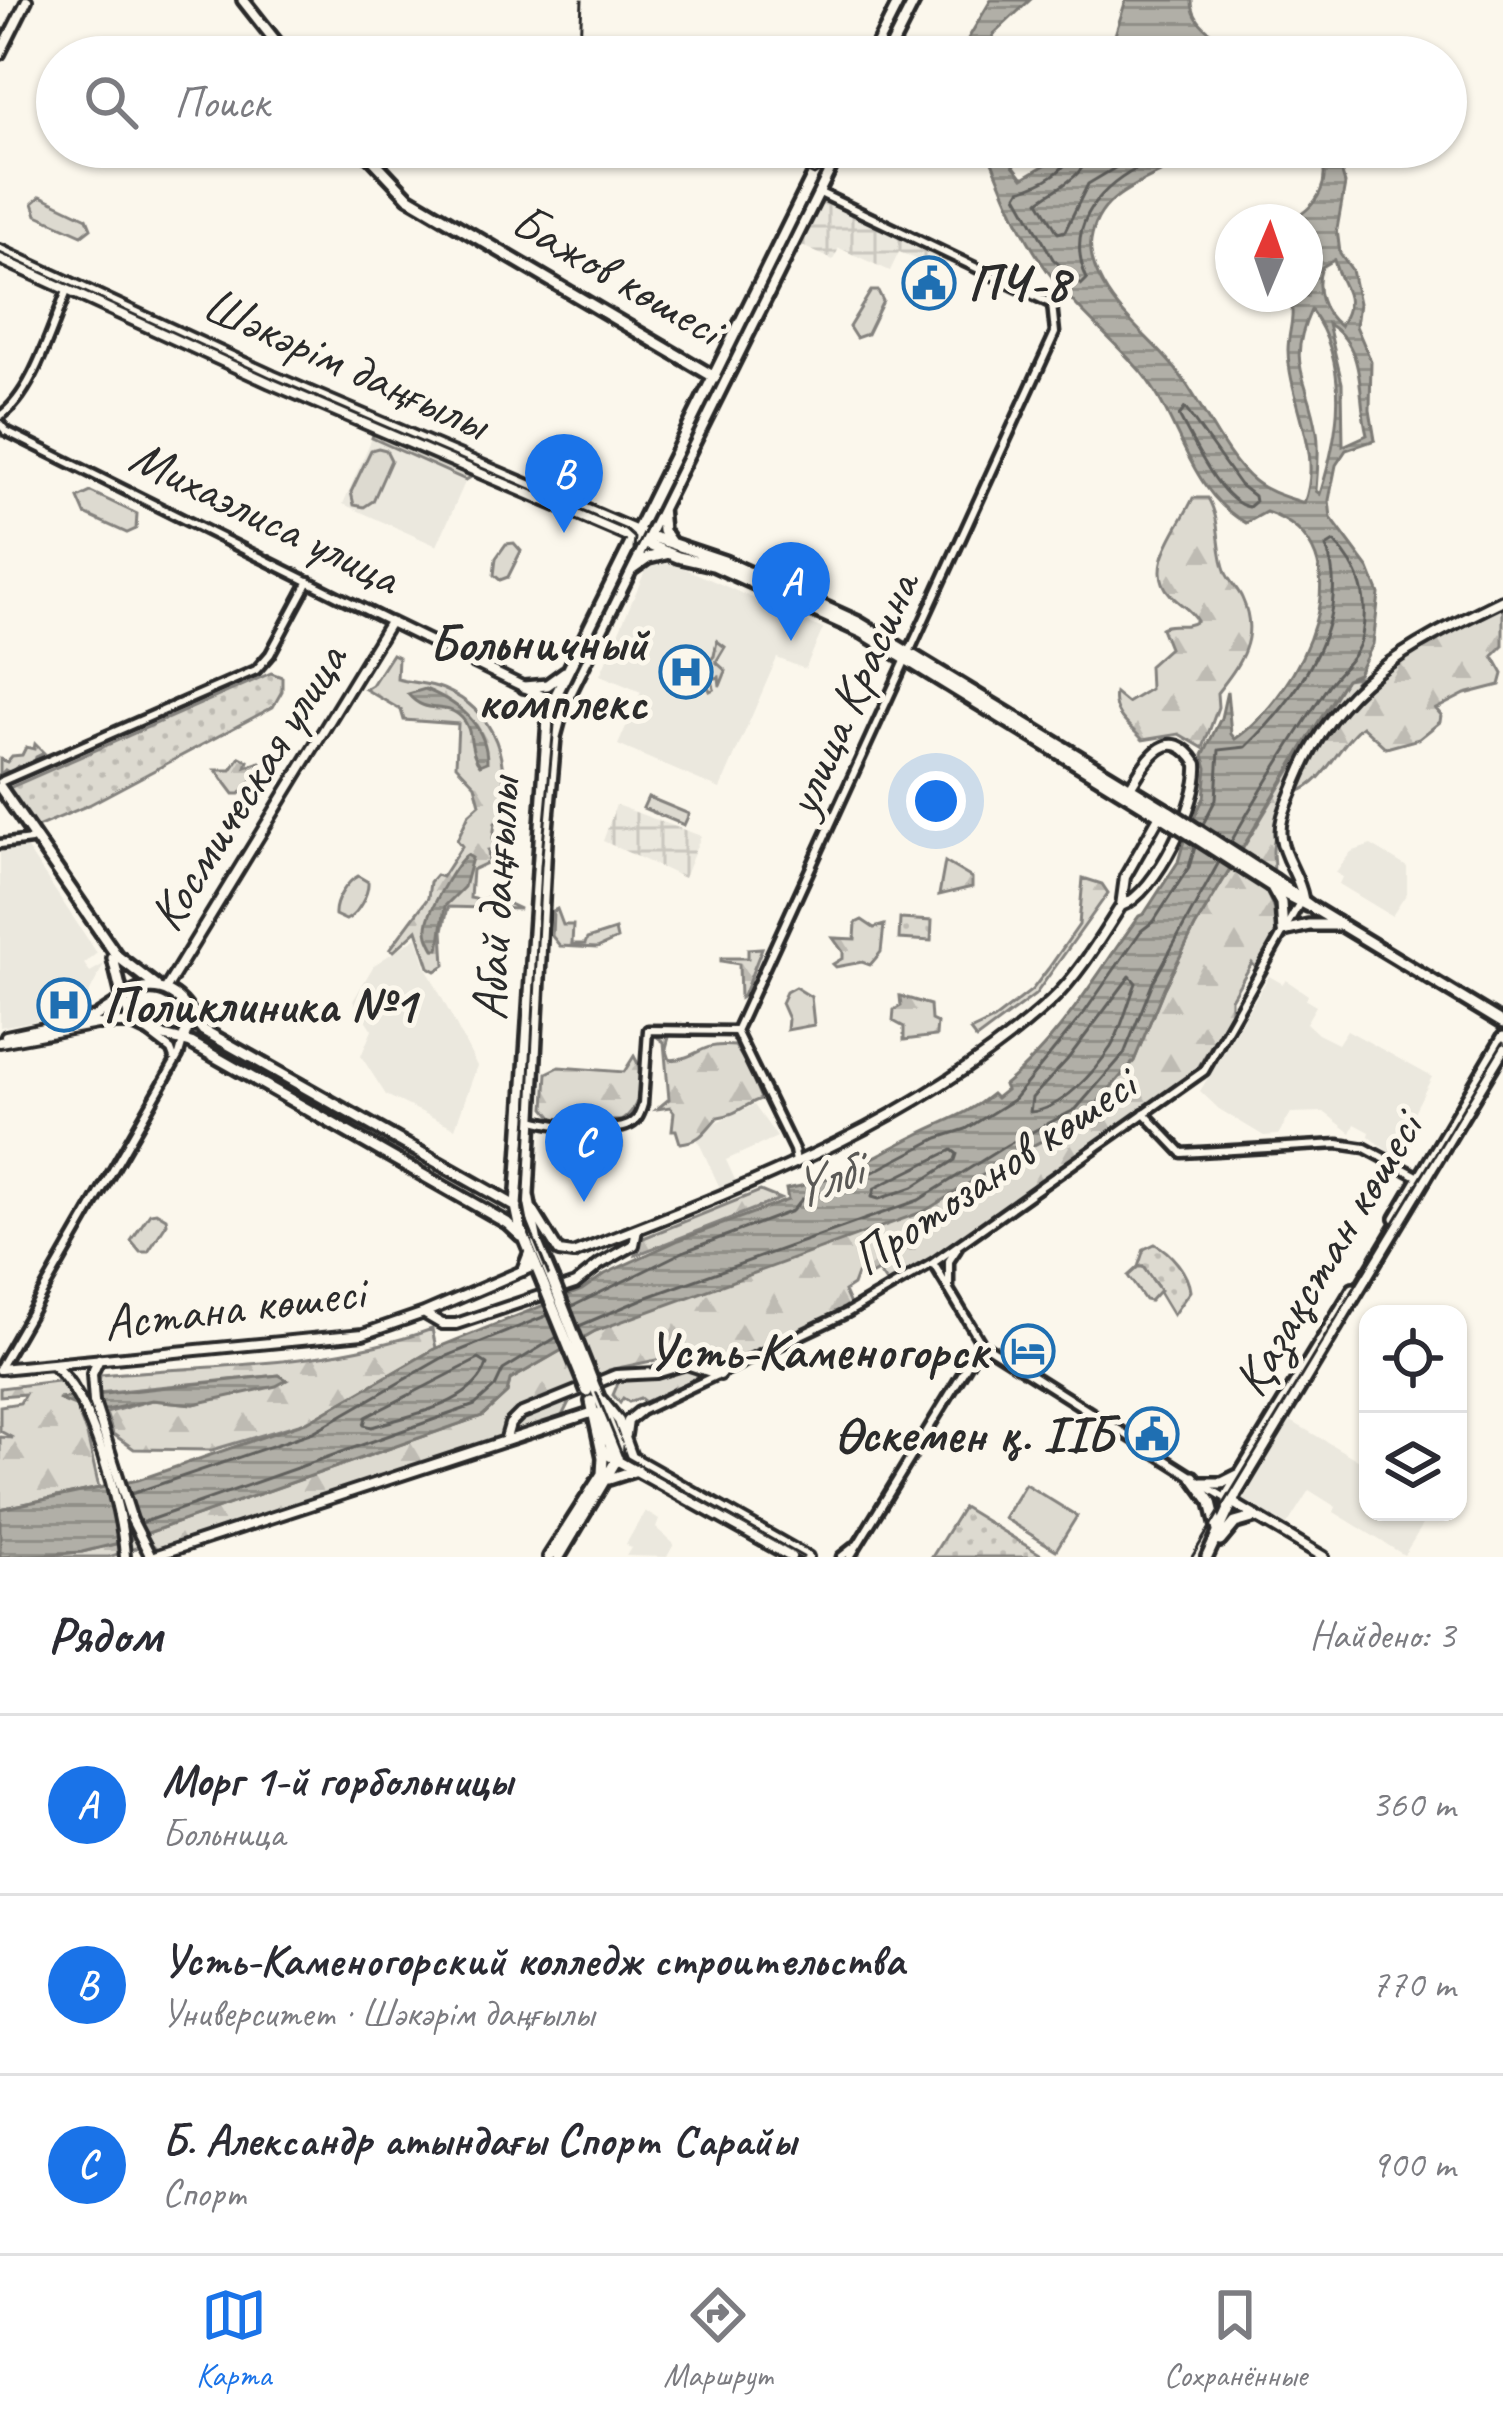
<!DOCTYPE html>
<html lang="ru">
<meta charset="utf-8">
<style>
:root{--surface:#fff;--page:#f7f7f7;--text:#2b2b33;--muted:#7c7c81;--line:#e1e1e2;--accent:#1a73e8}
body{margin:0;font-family:Caveat,sans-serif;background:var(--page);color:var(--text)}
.controls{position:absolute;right:36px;bottom:36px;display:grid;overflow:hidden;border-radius:24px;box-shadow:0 3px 9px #0004}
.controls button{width:108px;height:108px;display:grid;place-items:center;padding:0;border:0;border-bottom:3px solid var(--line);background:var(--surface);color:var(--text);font:60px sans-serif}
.compass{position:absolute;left:1215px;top:204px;width:108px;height:108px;border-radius:50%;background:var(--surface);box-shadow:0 3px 9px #0004;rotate:2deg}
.you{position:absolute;left:936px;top:801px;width:42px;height:42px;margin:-30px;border:9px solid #fff;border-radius:50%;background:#1a73e8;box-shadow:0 0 0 18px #1a73e833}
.badge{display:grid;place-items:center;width:78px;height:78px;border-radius:50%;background:var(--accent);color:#fff;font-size:39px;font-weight:700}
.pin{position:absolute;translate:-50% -99px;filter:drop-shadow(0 3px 6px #0008)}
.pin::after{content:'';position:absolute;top:63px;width:42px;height:36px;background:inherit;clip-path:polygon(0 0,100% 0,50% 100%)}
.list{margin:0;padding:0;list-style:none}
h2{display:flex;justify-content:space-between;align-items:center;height:156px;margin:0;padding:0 48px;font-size:51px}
h2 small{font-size:39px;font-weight:400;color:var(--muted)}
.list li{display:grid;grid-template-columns:78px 1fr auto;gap:36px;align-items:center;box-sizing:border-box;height:180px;padding:0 48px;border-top:3px solid var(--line)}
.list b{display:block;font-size:45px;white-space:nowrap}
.list p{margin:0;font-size:39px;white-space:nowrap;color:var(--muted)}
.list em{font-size:39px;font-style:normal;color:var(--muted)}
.icon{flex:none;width:66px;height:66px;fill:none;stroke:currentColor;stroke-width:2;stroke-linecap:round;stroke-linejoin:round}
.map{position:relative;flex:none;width:1503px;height:1557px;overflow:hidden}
.search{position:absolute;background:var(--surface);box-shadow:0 3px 9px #0004;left:36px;right:36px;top:36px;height:132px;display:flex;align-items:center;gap:30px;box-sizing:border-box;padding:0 42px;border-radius:66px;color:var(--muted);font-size:45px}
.sheet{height:696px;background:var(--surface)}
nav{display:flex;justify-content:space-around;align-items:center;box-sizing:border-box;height:168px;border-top:3px solid var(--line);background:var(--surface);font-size:33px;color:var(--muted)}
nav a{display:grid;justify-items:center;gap:6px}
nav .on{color:var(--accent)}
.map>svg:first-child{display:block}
.built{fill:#ebe8de}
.industrial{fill:url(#industrial-grid)}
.grass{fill:url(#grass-tufts);stroke:#84827e;stroke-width:3}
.forest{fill:url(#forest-firs);stroke:#84827e;stroke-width:3}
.park{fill:url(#park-dots);stroke:#84827e;stroke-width:3}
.pitch{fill:#dddad0;stroke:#84827e;stroke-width:3}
.water{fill:url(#water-rules);stroke:#7b7a75;stroke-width:3;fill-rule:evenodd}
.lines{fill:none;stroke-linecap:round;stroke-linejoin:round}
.shore{stroke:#61605d;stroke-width:3}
.tertiary-casing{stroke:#2b2b2b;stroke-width:15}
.secondary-casing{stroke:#2b2b2b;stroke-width:16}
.primary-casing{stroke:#2b2b2b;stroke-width:18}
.tertiary{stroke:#fbf7ec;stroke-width:6}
.secondary{stroke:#fbf7ec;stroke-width:8}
.primary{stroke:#fbf7ec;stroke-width:9}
.tram{stroke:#2b2b2b;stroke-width:3}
.primary-bridge-casing{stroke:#2b2b2b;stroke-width:18;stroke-linecap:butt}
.primary-bridge{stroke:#fbf7ec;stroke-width:9}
.labels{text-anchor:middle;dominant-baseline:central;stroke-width:10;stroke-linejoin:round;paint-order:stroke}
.street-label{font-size:51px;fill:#2b2b2b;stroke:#fbf7ec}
.poi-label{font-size:51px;font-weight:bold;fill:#2b2b2b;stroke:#fbf7ec;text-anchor:end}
.water-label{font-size:54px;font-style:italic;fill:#5a5956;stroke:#fbf7ec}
</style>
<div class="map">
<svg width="1503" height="1557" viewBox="0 0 1503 1557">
<defs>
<pattern id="industrial-grid" width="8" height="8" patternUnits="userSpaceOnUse" patternTransform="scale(3)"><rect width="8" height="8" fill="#ebe8de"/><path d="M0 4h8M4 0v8" fill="none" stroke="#cac7bf"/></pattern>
<pattern id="grass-tufts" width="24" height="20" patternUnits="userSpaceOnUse" patternTransform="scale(3)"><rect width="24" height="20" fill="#dddad0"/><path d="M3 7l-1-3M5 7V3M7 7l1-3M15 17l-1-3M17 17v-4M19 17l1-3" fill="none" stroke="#bebbb3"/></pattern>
<pattern id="forest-firs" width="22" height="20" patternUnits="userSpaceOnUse" patternTransform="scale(3)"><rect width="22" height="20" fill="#dddad0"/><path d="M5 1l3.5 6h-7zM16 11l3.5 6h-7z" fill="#bebbb3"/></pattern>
<pattern id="park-dots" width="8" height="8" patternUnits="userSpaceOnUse" patternTransform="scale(3)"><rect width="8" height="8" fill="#dddad0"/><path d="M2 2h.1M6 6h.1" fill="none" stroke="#bebbb3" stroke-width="1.8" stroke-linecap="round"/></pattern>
<pattern id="water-rules" width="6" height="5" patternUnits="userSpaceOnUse" patternTransform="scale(3)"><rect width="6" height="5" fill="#b1afa7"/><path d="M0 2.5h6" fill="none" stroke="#908f88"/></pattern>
</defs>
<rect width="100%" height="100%" fill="#fbf7ec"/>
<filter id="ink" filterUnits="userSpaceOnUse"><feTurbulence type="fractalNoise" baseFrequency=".00833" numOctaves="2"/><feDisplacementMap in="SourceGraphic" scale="24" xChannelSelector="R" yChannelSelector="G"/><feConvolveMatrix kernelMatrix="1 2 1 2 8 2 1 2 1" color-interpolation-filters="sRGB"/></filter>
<g filter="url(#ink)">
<path class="built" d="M372,438L466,480L437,546L343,504Z
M661,558L823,629L805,669L777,658L720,789L618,745L641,692L600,675L649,562Z
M1371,845L1407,867V893L1392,916L1339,884L1342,877L1333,871L1336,872L1351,852Z
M26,847L97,953L84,964L90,972L104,964L79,1013L0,1027V850Z
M417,937L426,967L477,1066L455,1128L386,1095L361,1056L372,1030L353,1001L374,965Z
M1269,976L1283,984L1286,980L1308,995L1306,1000L1316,1006L1306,1023L1318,1034L1338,1044L1347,1030L1432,1077L1392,1155L1369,1136L1370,1132L1355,1124L1351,1133L1324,1112L1291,1113L1278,1135L1264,1136L1219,1109L1200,1091Z
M754,1105L777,1137L726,1160L736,1182L720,1188L694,1132Z
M1291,1421L1368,1466V1512H1431L1404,1555L1334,1512L1336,1507L1309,1490L1287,1525L1239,1498Z
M645,1511L659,1520L656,1528L674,1544L667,1557L626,1556L631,1548L626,1544Z"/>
<path class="industrial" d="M823,197L948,260L943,270L899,252L890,271L839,248L833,260L800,245Z
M616,805L701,836L684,878L603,841Z"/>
<path class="grass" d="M374,431L473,472L471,477L466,480L372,438Z
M203,1033L309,1093L304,1102L198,1042Z
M319,1098L478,1187L472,1198L313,1108Z"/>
<path class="forest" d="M1193,498H1208C1222,522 1216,549 1226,573C1230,582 1238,589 1242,598C1260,637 1240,664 1217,693L1218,707L1203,748L1179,734L1143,740C1130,726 1111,714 1115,693L1127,703L1150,689L1149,666L1169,648L1161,628C1171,621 1185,630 1197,621C1190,608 1179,605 1170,594C1144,566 1181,526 1193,498Z
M1503,605V646L1493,656L1503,674L1500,685L1465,694L1436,709L1441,715L1440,722L1419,739L1386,748L1362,726C1338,744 1326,783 1297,792C1341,685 1403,652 1503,605Z
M717,641L725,647L716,662L726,671L720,686L719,677L712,679L714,689L710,691L706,682H696L692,676L696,669L691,666L697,652L702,654L701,671L714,656Z
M392,654L398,657L397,679C412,683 429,683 443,689C500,713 507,762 504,815L495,823L493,838L499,849L488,850L489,862L472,870L470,898L480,900L492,896L520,909L448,907L443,930L445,965L436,971L429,967L417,930L394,951L390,949L428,898L430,882L436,875L442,877L462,846L457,840L469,814L480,804L475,785L456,765L458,724L404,720L401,710L365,689L372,685Z
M1359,677C1320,723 1289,777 1275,836C1268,861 1282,863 1265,889L1277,916L1275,922L1279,934L1257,969L1252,963L1231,999V1012L1198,1068L948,1249L888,1285L878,1271L867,1277L857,1274L853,1285L844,1291L851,1307L721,1368L689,1353L609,1370L571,1398L561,1418L159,1551L151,1543L109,1557H26L82,1552L119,1543L482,1416L507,1393L510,1380L595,1331L1013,1156L1083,1119L1134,1061L1164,988L1195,927L1346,679Z
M35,744L44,753L36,757L34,764L23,769L18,766L10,773L5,770L0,775V759L7,762L12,756L22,755L26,747L34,749Z
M277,750L281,759L278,765H273L266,782L252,780L240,794H234L216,770H231L240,757L248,761L246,767L260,762L267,767L271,762L269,756Z
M648,797L689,814L684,825L643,808Z
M945,862L972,878V887L939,895Z
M1083,878L1102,884L1108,893L1035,995L976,1039L970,1031L993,1020L1032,990L1048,969L1079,925Z
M557,909L563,925H573L572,944H585L587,939L615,930L617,939L597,948L560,946L552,936L553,911Z
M862,920L874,928L884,925L881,952L870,965L862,962L836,967L833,964L843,958V952L833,938L855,939L856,923Z
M762,948L743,996L740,998L739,964L721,961V958H748V949Z
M795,987L811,997L814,1025L787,1030L788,1019L781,1003L786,992Z
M900,996L930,1005L931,1020L937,1023L936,1036L904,1040V1027L893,1021L894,1010L901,1006Z
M652,1033L669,1037L666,1048L670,1060C701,1058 698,1042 735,1046L749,1068L761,1099C747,1103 735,1116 718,1117C704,1131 702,1141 680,1143L676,1130H672L674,1112L670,1107L657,1109L669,1099L664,1042Z
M634,1056C646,1076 642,1107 621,1121L555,1120L545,1108L547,1073L559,1067L624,1072Z
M570,1131L614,1133L622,1142V1148L617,1151L597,1146L582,1150L570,1139Z
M760,1191L780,1199L636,1255L641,1239Z
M432,1329L436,1348L309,1421L212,1450L134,1449L113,1434L106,1413L152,1400L194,1404L285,1379L279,1375L98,1393L100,1375C209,1365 328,1367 432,1329Z
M686,1366L697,1371V1378L645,1402L640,1398L629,1402L623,1398L620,1403L613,1395L619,1381Z
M65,1380L87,1435L99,1488L0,1509V1437L13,1438L0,1431V1406L20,1403L25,1394L0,1396V1388Z"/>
<path class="park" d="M271,673L282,677V691L273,707L89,805L35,828L7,789Z
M900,919L932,921L931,941L899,939Z
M1155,1244C1171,1252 1188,1273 1190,1291L1173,1315L1144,1267H1138L1144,1249Z
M963,1507L1045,1557H932Z"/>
<path class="pitch" d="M41,196L87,218L91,228L82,235L37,215L33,203Z
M871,291H878L883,301L867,334L856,338L849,327Z
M378,448L386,450L391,460L373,501L364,507L354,505L351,492L371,450Z
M91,492L137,514L136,529L127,533L85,514L78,498Z
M514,543L521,551L508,577L500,580L494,575L496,558L506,544Z
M358,876L368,882C369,894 357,915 346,920L335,915C334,902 346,882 358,876Z
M156,1212L166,1218L167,1223L148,1252H140L131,1241L150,1213Z
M1138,1267H1143L1160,1290L1150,1301L1145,1300L1128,1276Z
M1025,1484L1077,1516L1056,1550L1004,1518Z"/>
<path class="water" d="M991,0H1030L995,33L984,57H962V49Z
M1126,0H1192C1191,32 1233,43 1257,57H1131L1128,53L1125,57H1108Z
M986,147H999L1023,178L1055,159L1065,147H1198C1165,183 1100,182 1091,240C1088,262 1104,290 1118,307C1137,331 1162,350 1180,375C1203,405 1225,458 1254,481C1269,493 1287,497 1304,503C1324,452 1289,402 1288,350C1288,329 1298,314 1287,294L1307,296V271L1319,262L1320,253L1314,245L1305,254V222H1287C1318,208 1336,179 1315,147H1334L1345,184L1337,229L1340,253L1352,270L1359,303L1356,326L1371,361L1370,410L1375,440L1346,450L1336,465L1329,500L1331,518L1369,569L1379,594L1373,644L1358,674L1346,679L1310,735L1195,927L1164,988L1134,1061L1083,1119L1013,1156L925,1211L595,1331L510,1380L507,1393L482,1416L119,1543L82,1552L0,1557V1509L138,1480L309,1421L436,1348L582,1290L605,1274L679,1240L788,1200L786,1189C840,1180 870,1158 917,1135C946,1120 967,1115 992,1094L996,1098L1006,1090L1004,1085C1060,1040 1097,973 1139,916L1144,914L1178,862L1185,837L1204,797L1207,768L1203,755L1221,718L1227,691L1231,734L1235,739C1299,696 1374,548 1266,512L1246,523C1189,492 1180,420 1142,373C1110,336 1069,304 1042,263C1017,226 1003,188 986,147ZM1334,260C1341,291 1359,293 1340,326C1322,312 1314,289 1322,267ZM1311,310C1351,366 1339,434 1320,494L1316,491C1317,472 1320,451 1317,432C1309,377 1285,367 1311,310ZM1328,324C1368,347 1357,398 1367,435L1343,446L1342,383Z
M425,689C457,702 487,724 487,762L480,765C468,751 474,730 462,718C445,700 427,717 408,694Z
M467,855L472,858L464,887L445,906L439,949H434C429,940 425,932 428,921C431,907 456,862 467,855Z
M279,1375L287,1380L276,1386L194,1404L152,1400L107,1410L75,1406L58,1399Z"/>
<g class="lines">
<path class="shore" d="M1073,147C1070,170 1042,184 1020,190L1017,195L1053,259L1081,285L1087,279C1065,230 1095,191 1138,168C1152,161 1169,157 1182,147
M1089,147C1086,178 1060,185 1039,201L1058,233L1065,231L1088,184L1150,147
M1185,408L1240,485L1254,496L1255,502L1249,507C1221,503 1193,441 1179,416Z
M1203,824L1216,799L1219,750L1246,747C1297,698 1354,620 1326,547L1334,542C1361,570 1369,598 1362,636C1357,660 1338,670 1326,689C1293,739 1260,790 1231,842
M1130,976L1136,983C1128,1003 1122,1028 1111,1047C1094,1073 1061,1110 1030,1112L1032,1098L1067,1060Z
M952,1150L957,1154L955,1160L913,1187L879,1199L872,1197L875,1188Z
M571,1307L685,1251L792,1211L802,1199L839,1190L938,1138L966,1129L1013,1100L1084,1013L1141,931L1154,921L1189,867L1195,847
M579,1326L645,1298L919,1200L1007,1145L1076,1109L1124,1054L1153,982L1219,862
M479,1359L487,1364C475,1405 408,1415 372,1427L364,1425L366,1417Z
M131,1494L313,1432L442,1358L548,1315
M141,1523L475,1405L495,1387L503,1370L557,1337"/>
<g class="tertiary-casing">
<path id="tertiary" d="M0,416C33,395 52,325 68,289
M0,424L6,431L390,622
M0,782L256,670L270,654L309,581
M0,844L31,840
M736,1031L794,1150L796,1162
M150,1034L171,1050L174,1058
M1144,1113L1182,1153L1338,1144L1365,1148L1419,1177
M521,1115C537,1125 609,1133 626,1126C637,1122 640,1115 643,1104L648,1030L736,1031L1055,333L1052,304L818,192
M933,1263L981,1343L1193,1477
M949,1287V1261L957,1249
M0,1367L179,1055L183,1041
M639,1412L847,1313L933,1263L1204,1071L1299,904
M1204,1485L1229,1500
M841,1557L855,1546
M850,1557L981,1343"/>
</g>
<g class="secondary-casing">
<path id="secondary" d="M0,54L27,0
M0,250L273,376L637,531
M0,259L270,383L634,539
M1303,898C1300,877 1284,859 1281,838C1278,820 1289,801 1295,785C1337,680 1407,647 1503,600
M1121,906L1125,877L1160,815
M165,990L390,622L553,701
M6,1036L95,1017L123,999
M0,1042L97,1024H133
M533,1210L559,1252L573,1254C739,1189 915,1125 1050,1002C1078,976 1100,939 1121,906C1156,894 1200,801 1197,764C1169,721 1147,760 1131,786
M425,1314L442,1324H456L575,1284L600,1264L634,1245L637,1230
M99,1359L92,1374L94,1402L132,1520L151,1557
M53,1365C92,1397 122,1507 125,1557
M0,1369L363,1334L424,1313L536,1265
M602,1400L619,1421L632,1457L808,1557
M626,1435L628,1421L639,1412
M506,1438L510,1424L520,1414L616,1375L656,1373L686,1364L720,1375
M601,1447L609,1456L791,1557
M1233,1503L1324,1557
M151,1557L591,1413"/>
</g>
<g class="primary-casing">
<path id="primary" d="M243,0L288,57
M871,57L900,0
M886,57L915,0
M361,147L408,197L716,378
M661,507L663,531L670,541
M641,533L724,561L858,622L1170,812
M639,541L678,557L713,565L863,633L1166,819
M631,570L648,558L669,553
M524,687L547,685L565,672
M0,787L117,956L156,986
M1275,880L1313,908L1503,1023
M1272,887L1281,903L1283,931L1309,925H1339
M1275,889L1308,906
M113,958L123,999
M192,1016L203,1030L517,1207
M183,1040L192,1016C176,988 149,979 123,999L133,1024L152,1033L191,1043L507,1223L521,1236
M1396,1218L1503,1037
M523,1270L530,1252
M552,1279L537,1243L528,1195L546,841L555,737L563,707L841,147
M543,1283L521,1230L516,1206L548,719L553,701L827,147
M596,1413L616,1458
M1193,1477L1211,1502L1218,1531
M609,1479L637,1470
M1202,1483H1222L1240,1474
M1228,1507V1494L1353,1289
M1220,1541L1235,1523L1256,1517
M549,1557L602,1474L603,1457L591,1401
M559,1557L617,1459L618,1446L595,1388
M1207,1557L1236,1494L1503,1049"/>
</g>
<use href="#tertiary" class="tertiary"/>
<use href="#secondary" class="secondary"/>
<use href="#primary" class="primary"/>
<path class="tram" d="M582,0L580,45L586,57
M877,57L906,0
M754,147L814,175L824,169
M0,253L272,378L626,530L635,538L634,549
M803,1557L622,1455L523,1212L541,866L555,714L835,147
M1192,1557L1503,1042"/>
<g class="primary-bridge-casing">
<path id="primary-bridge" d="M1170,812L1275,880
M1166,819L1271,886
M552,1279L595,1388
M543,1283L587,1391"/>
</g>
<use href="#primary-bridge" class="primary-bridge"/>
</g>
</g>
<defs>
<g id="civic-ring" transform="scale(2.7)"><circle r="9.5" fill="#fbf7ec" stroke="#1f6fb2" stroke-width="1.5"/><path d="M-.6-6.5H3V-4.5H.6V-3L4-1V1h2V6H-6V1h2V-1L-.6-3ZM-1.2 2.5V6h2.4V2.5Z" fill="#1f6fb2"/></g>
<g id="hospital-ring" transform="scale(2.7)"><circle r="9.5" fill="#fbf7ec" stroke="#1f6fb2" stroke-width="1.5"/><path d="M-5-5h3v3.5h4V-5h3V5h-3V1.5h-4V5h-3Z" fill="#1f6fb2"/></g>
<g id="hotel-ring" transform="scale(2.7)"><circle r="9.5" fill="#fbf7ec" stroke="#1f6fb2" stroke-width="1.5"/><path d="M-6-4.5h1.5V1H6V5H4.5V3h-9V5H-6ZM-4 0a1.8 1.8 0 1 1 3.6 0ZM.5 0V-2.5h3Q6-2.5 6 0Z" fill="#1f6fb2"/></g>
</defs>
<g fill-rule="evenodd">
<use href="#civic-ring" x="929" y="283"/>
<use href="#hospital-ring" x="686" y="672"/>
<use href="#hospital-ring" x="64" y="1005"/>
<use href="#hotel-ring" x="1028" y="1351"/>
<use href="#civic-ring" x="1152" y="1434"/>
</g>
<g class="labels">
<g class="street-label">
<text transform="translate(617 274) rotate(30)">Бажов көшесі</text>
<text transform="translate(346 363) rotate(24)">Шәкәрім даңғылы</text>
<text transform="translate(265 516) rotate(26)">Михаэлиса улица</text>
<text transform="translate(851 694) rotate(-66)">улица Красина</text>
<text transform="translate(247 787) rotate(-58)">Космическая улица</text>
<text transform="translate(495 899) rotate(-87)">Абай даңғылы</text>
<text transform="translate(993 1171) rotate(-34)">Протозанов көшесі</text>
<text transform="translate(1327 1254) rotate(-59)">Қазақстан көшесі</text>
<text transform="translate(234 1307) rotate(-7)">Астана көшесі</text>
</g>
<g class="poi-label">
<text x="968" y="283" text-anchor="start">ПЧ-8</text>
<text x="647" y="643">Больничный<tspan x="647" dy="59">комплекс</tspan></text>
<text x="103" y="1005" text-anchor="start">Поликлиника №1</text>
<text x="989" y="1351">Усть-Каменогорск</text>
<text x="1113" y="1434">Өскемен қ. ІІБ</text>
</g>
<g class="water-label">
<text transform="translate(825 1179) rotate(-20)">Үлбі</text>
</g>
</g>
</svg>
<div class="controls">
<button><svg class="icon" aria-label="locate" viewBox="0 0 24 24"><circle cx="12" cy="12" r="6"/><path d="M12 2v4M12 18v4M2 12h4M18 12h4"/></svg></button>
<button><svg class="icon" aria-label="layers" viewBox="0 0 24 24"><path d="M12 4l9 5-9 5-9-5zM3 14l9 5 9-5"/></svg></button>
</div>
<svg class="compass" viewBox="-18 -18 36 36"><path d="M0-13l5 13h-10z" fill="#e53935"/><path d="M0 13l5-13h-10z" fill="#7c7c81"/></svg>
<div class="you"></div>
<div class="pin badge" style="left:791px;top:641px">A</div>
<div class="pin badge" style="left:564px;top:533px">B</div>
<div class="pin badge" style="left:584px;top:1202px">C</div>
<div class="search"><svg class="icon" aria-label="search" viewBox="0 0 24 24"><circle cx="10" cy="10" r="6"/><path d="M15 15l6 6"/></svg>Поиск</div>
</div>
<section class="sheet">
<h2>Рядом<small>Найдено: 3</small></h2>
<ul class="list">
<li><span class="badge">A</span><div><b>Морг 1-й горбольницы</b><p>Больница</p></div><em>360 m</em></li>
<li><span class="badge">B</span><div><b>Усть-Каменогорский колледж строительства</b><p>Университет · Шәкәрім даңғылы</p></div><em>770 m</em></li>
<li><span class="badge">C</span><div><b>Б. Александр атындағы Спорт Сарайы</b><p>Спорт</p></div><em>900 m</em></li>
</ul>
</section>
<nav>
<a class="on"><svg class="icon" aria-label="map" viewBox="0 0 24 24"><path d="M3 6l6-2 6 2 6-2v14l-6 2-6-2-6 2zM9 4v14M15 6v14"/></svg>Карта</a>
<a><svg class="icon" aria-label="directions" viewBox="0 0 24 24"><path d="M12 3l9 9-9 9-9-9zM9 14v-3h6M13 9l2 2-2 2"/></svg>Маршрут</a>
<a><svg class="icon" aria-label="saved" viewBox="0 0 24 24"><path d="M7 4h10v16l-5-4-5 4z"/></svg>Сохранённые</a>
</nav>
